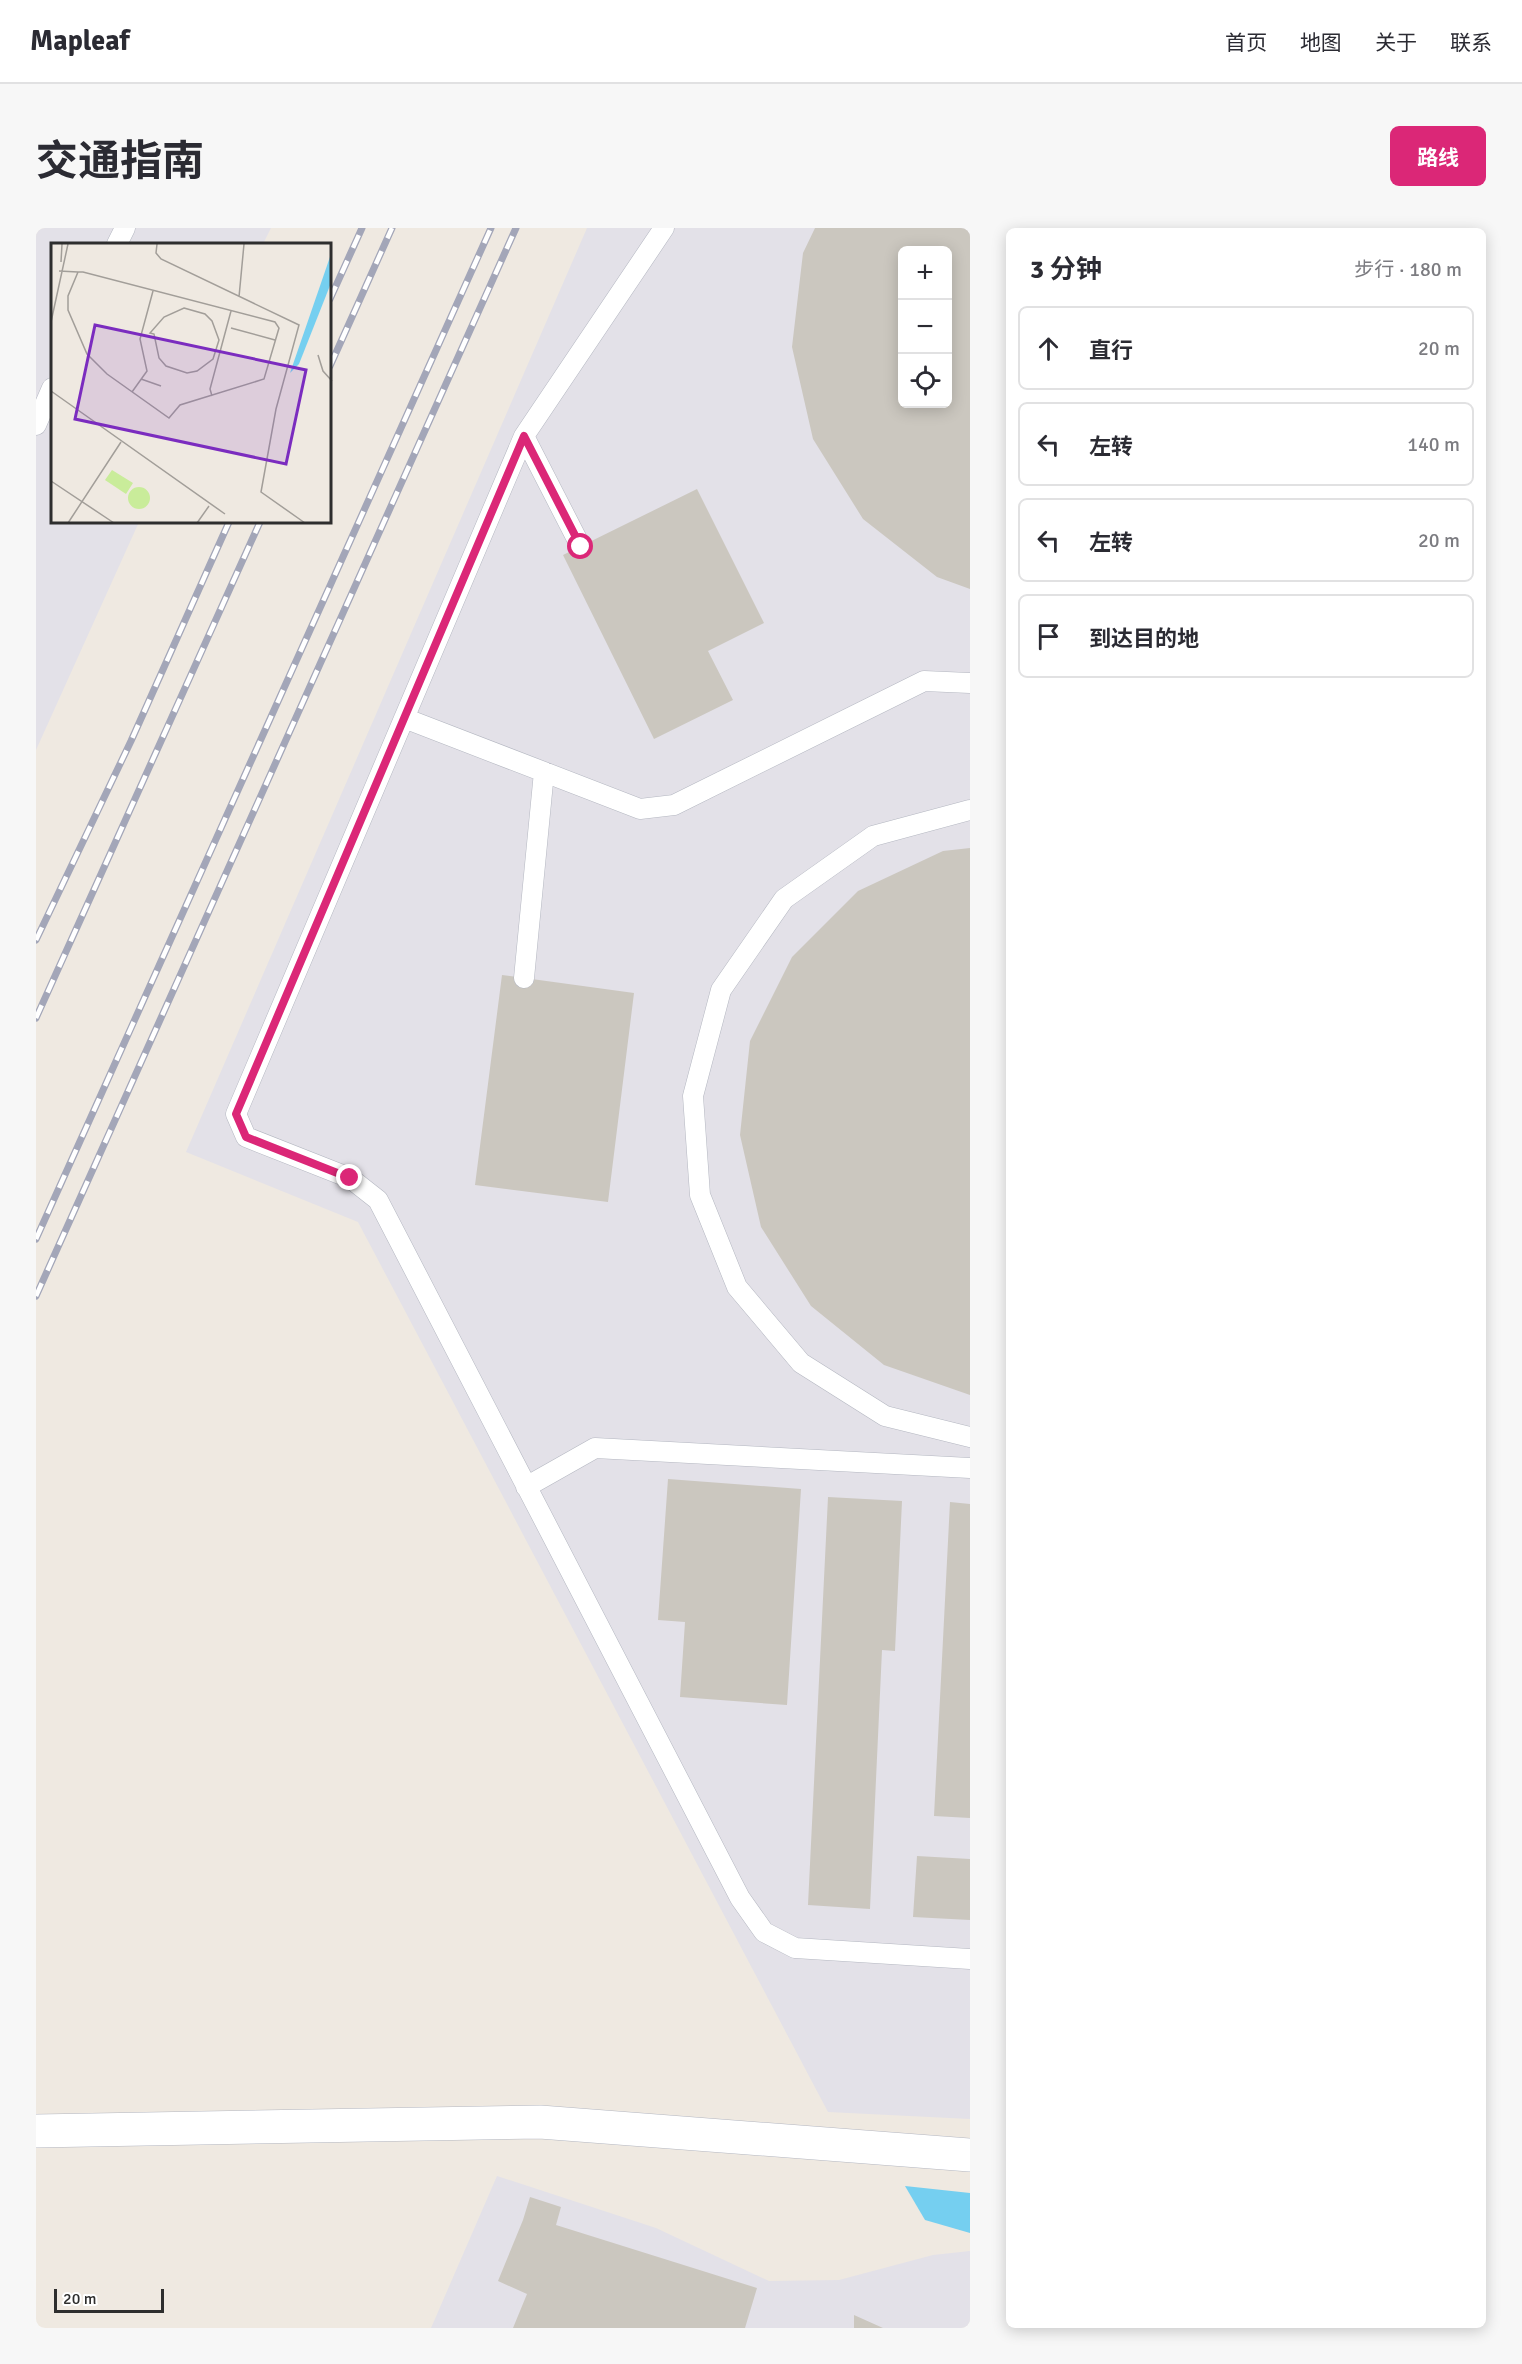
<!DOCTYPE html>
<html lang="zh">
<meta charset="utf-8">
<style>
:root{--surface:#fff;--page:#f7f7f7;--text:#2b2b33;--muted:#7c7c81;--line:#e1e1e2;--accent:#db2777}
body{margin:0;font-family:Signika,"Noto Sans SC",sans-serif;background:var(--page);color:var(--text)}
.controls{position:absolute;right:18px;top:18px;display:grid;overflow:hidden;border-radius:9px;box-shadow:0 3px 15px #0003}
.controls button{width:54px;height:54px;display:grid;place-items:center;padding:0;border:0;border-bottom:2px solid var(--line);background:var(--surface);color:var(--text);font:30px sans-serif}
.scale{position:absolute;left:18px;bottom:15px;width:110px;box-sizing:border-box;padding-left:6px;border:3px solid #2e2e2e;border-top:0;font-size:16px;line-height:21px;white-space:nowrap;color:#2e2e2e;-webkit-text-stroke:4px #fff;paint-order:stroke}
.stop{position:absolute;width:18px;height:18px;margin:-14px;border:4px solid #db2777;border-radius:50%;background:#fff}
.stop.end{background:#db2777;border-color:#fff;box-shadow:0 2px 6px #0008}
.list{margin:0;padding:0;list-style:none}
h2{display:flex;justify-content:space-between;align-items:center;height:78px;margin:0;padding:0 24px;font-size:26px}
h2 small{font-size:20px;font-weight:400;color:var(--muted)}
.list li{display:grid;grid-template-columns:39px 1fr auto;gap:18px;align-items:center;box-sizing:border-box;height:84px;margin:0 12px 12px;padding:0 12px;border:2px solid var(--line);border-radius:9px}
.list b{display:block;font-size:22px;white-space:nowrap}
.list em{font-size:20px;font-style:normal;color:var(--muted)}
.icon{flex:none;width:33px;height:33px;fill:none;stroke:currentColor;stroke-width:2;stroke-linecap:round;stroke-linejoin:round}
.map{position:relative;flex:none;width:934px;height:2100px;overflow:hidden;border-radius:9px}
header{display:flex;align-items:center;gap:36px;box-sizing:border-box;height:84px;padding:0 30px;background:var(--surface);border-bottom:2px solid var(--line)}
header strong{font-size:28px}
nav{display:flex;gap:33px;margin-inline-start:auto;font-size:21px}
.intro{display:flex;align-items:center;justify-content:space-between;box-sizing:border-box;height:144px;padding:0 36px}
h1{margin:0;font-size:42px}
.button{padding:15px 27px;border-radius:9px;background:var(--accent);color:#fff;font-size:21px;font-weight:700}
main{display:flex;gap:36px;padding:0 36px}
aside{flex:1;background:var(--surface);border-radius:9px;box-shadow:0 3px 15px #0003}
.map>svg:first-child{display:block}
.industrial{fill:#e3e1e8;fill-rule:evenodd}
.water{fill:#75cff0}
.building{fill:#cbc7bf;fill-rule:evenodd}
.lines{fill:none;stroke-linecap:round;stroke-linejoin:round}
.lane-casing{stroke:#b4b7c1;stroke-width:21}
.street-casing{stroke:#b4b7c1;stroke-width:34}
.lane{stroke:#fff;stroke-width:20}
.street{stroke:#fff;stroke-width:33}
.rail-casing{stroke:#a3a6b8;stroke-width:7}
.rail{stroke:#fff;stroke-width:4.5;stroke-dasharray:14;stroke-linecap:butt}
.route{stroke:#db2777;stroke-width:8}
.inset-road{fill:none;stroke:#a29e99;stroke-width:1.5}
.view{fill:#7b2cbf;fill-opacity:0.15;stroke:#7b2cbf;stroke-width:3}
.inset-edge{fill:none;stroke:#2e2e2e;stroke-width:3}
</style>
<header>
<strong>Mapleaf</strong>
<nav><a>首页</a><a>地图</a><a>关于</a><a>联系</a></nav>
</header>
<div class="intro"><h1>交通指南</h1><a class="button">路线</a></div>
<main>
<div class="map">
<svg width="934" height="2100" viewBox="0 0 934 2100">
<rect width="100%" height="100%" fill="#efe9e1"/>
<path class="industrial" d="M0,0H235L227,16H16V294H103L0,522Z
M551,0H934V1891L792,1884L322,994L150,924ZM866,22H912V176H866Z
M461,1948L620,2000L733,2053L803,2052L897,2027L934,2023V2100H395Z"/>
<path class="water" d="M869,1958L934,1965V2005L889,1992Z"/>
<path class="building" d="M779,0H934V361L901,349L827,291L777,211L756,119L767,25ZM866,22H912V176H866Z
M661,261L728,395L672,423L697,472L618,511L527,327Z
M934,620V1167L848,1137L775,1078L725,999L704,907L714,813L756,729L822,663L907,623Z
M466,747L598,765L572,974L439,957Z
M632,1251L765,1261L751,1477L644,1469L649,1394L622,1392Z
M792,1269L866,1273L859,1423L846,1422L834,1681L772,1677Z
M914,1274L934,1276V1590L898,1588Z
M881,1628L934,1631V1692L877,1689Z
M494,1969L525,1979L520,1997L721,2060L709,2100H477L491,2066L462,2053L487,1992Z
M818,2087L847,2100H818Z"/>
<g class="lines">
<g class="lane-casing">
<path id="lane" d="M628,0L488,208L200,886L210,909L314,950L342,972L704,1670L728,1704L759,1720L934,1731
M81,16L89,0
M0,197L16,160
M488,208L545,319
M368,490L604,581L638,577L888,453L934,455
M934,582L837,608L748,671L685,762L657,868L664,967L701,1059L765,1135L849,1188L934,1209
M488,750L508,544
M490,1259L559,1220L934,1240"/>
</g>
<g class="street-casing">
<path id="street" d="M0,1903L504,1894L934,1927"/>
</g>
<use href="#lane" class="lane"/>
<use href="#street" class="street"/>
<g class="rail-casing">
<path id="rail" d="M294,71L326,0
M294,138L356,0
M0,712L95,513L193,294
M0,790L224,294
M0,1011L455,0
M0,1068L480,0"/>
</g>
<use href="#rail" class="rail"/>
</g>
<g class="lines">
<path class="route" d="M314,950L210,909L200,886L488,208L545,319"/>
</g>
<g transform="translate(15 15)">
<rect width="280" height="280" fill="#efe9e1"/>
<path d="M61,227L82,240L75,251L54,237ZM77 255a11 11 0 1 1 22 0a11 11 0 1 1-22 0Z" fill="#c9ec9a"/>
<path d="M280,11V40L248,121L239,130Z" fill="#75cff0"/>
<path class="inset-road" d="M106,1L105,10L110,16L248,82L225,166L210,249L254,280M10,19L11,1M8,28L27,29H32L224,79L228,85L213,136L129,162L118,175L56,131L36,111L17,67V53L27,29M188,54L193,1M133,65L154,71L161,78L168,97L162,116L146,128L136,130L115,123L108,115L103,91L99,90L113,74ZM0,79L17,1M180,85L224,97M267,112L272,128L281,138M90,136L110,143M0,148L174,271M81,149L96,128L89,96L102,48M161,153L159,146L180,68M0,238L63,280M17,280L70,199M146,280L158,263"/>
<path class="view" d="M44,82L255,127L235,221L24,176Z"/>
<rect width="280" height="280" class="inset-edge"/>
</g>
</svg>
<div class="controls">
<button>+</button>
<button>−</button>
<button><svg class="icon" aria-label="locate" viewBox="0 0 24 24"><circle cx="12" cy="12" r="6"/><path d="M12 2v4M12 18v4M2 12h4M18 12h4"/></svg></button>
</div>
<div class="scale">20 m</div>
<div class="stop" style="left:545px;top:319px"></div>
<div class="stop end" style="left:314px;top:950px"></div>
</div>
<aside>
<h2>3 分钟<small>步行 · 180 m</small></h2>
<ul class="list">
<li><svg class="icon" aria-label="ahead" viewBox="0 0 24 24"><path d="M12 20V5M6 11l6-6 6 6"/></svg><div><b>直行</b></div><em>20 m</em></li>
<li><svg class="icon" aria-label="left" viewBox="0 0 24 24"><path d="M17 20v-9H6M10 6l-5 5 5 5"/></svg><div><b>左转</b></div><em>140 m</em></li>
<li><svg class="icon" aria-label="left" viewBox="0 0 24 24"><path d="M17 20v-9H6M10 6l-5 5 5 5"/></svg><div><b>左转</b></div><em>20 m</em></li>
<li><svg class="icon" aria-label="arrive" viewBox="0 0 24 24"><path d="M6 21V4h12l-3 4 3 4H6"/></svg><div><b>到达目的地</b></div></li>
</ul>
</aside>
</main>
